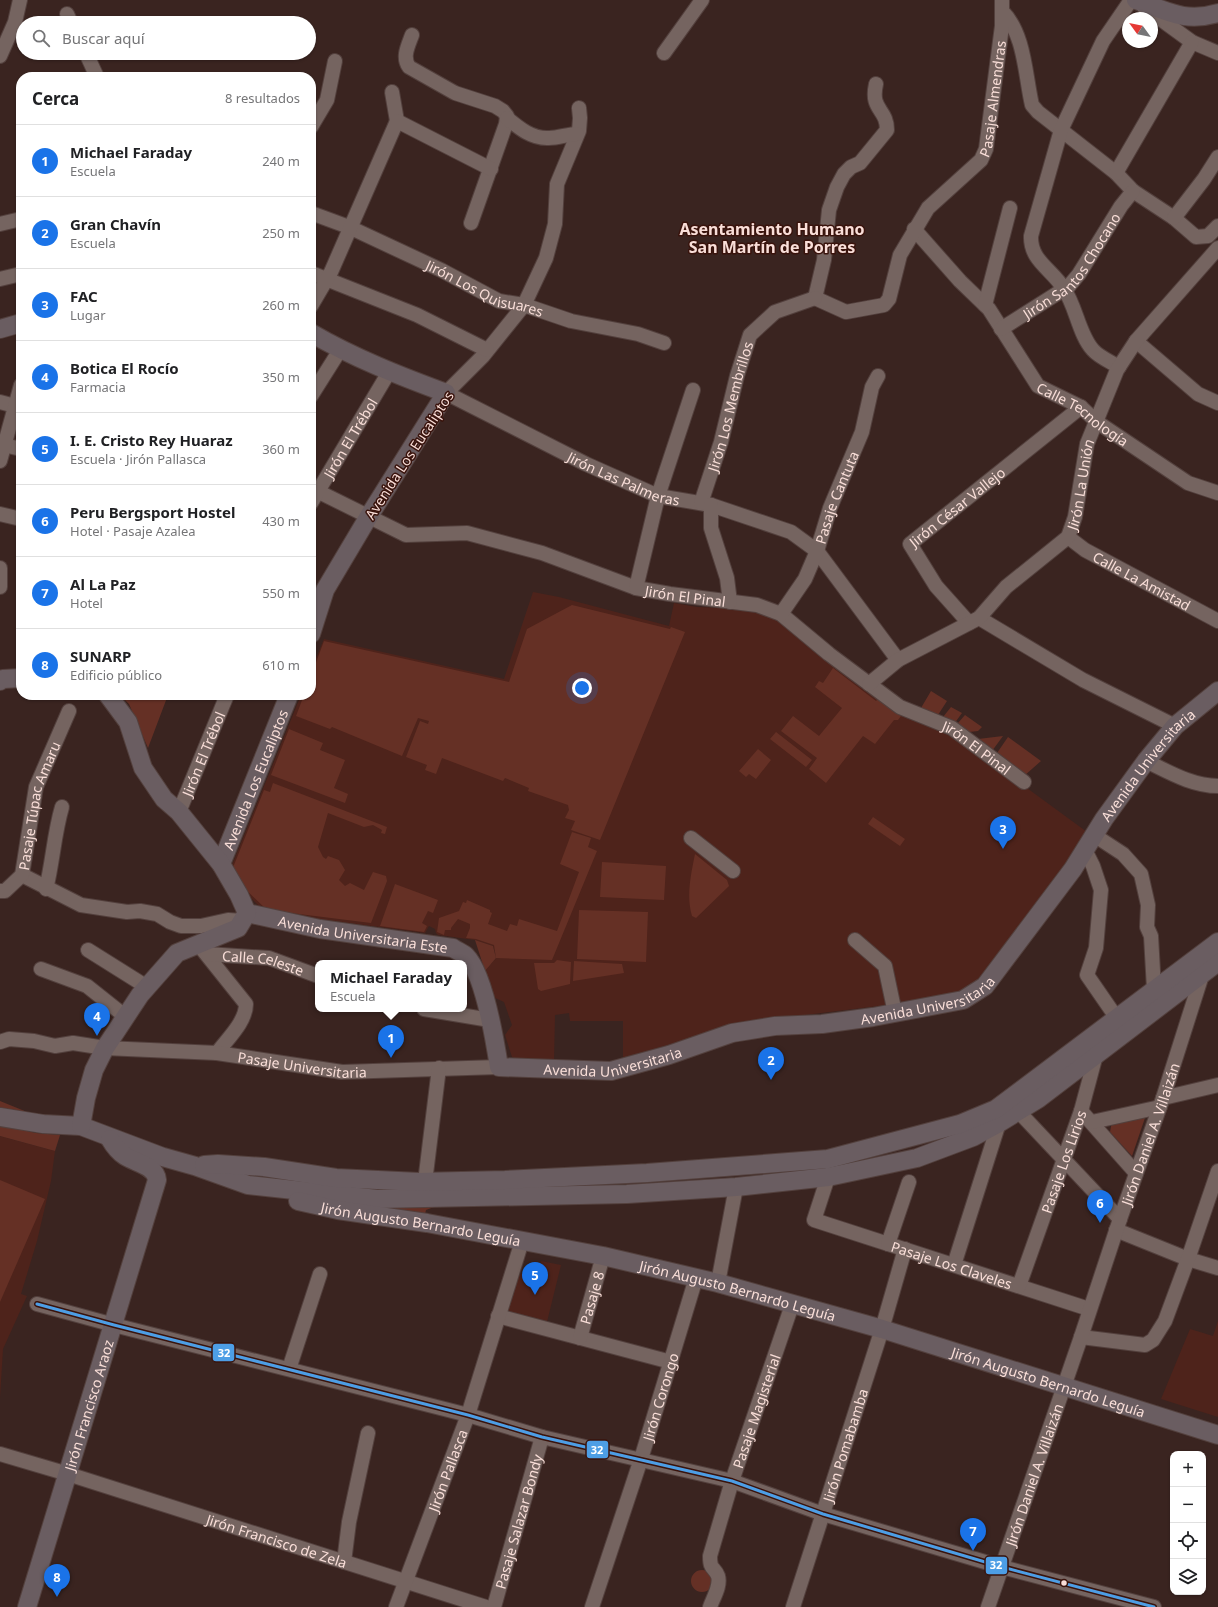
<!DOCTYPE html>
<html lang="es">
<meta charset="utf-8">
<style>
:root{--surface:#fff;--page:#f2f2f2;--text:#202124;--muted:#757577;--line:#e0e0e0;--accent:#1a73e8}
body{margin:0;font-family:"Noto Sans",sans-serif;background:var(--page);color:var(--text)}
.controls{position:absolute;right:12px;bottom:12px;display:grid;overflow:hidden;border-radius:8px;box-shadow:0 1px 3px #0004}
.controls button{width:36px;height:36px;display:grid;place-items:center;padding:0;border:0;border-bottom:1px solid var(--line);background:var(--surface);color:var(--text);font:20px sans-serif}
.compass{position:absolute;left:1122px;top:12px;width:36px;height:36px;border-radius:50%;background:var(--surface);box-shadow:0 1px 3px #0004;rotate:303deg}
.you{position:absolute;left:582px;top:688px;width:14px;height:14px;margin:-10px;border:3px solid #fff;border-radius:50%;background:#1a73e8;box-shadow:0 0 0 6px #1a73e833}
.badge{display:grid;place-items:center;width:26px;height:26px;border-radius:50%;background:var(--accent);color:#fff;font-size:13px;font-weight:700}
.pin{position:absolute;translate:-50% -33px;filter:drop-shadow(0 1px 2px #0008)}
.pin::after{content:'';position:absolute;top:21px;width:14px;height:12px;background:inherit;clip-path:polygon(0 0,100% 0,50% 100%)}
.popup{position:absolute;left:315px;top:960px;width:152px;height:52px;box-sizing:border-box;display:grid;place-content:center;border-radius:8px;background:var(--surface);filter:drop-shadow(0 1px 3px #0005);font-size:13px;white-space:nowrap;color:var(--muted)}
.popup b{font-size:15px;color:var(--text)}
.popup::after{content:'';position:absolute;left:50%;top:100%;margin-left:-8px;border:8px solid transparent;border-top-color:var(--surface)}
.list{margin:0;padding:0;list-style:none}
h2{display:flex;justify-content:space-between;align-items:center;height:52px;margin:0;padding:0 16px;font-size:17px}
h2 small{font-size:13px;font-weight:400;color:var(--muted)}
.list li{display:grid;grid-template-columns:26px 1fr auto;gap:12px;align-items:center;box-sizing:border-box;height:72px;padding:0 16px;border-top:1px solid var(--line)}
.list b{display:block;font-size:15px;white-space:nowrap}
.list p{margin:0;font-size:13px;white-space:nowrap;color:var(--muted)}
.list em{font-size:13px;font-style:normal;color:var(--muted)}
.icon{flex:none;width:22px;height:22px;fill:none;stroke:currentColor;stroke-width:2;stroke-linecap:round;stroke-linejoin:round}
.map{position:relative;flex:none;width:1218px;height:1607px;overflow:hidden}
.search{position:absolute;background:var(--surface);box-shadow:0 1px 3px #0004;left:16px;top:16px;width:300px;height:44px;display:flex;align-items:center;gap:10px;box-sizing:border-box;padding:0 14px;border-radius:22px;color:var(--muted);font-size:15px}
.panel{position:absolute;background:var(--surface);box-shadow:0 1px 3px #0004;left:16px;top:72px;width:300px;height:628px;border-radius:16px}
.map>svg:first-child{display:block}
.built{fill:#4e231b}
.green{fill:#653025}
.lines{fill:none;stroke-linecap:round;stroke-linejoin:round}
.minor-casing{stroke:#53403d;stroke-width:16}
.major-casing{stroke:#53403d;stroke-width:20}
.minor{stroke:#756460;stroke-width:14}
.major{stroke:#6a5d61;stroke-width:18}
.bus-1-casing{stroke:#39130c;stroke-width:6}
.bus-1{stroke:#4d9ee5;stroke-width:3}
.bus-dot{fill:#f9ded8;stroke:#39130c;stroke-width:1.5}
.labels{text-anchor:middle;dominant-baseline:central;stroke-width:3;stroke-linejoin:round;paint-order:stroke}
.street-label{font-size:14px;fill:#f9ded8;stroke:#39130c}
.quarter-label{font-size:16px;font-weight:bold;fill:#f9ded8;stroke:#39130c}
.line-badge{stroke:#39130c;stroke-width:1.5}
.badge-label{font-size:11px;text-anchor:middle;font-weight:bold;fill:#fff}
</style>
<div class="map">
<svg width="1218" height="1607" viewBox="0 0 1218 1607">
<rect width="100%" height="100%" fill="#3a2420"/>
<path class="built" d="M533,592L559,597L669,626L674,603L697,607L760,609L783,619L899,707L953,734L1087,832L1058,881L979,982L969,990L928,1000L731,1024L685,1040L623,1058V1021H570L569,1013L555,1015L554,1062L518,1061L512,1057L505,1035L512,1025L504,1002L493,997L485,971L496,958L493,946L475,940L438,935L436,933L435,929L429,926L425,933L265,912L240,887L230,870L301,695H311V670L324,639L504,679Z
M0,1136L55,1151L51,1181L37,1241L21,1294L27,1296L3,1349L0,1398Z
M541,1261L561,1265L546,1326L507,1314L519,1273L536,1278Z
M1218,1321V1417L1161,1399L1190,1329L1213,1336Z"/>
<path class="green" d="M572,605L670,629L671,627L685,632L600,840L571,830L575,821L565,818L569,810L568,805L528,791L529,788L505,778L503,781L442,758L436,774L425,770L427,765L406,757L420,721L428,724L429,721L418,718L402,756L332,727L330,729L296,716L304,695H311V676L324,641L509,682L527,629Z
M833,668L876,701L880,697L898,710L896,713L901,716L898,720H894L875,744L863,736L826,783L809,769L817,758L781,731L793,716L819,736L842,708L815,687L819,681L823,683Z
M931,691L947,701L938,715L921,708Z
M120,695H168L148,748L129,704Z
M951,707L962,713L954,724L943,717Z
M965,715L982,727L978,731L969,732L958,723Z
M289,729L323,743L320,750L345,760L334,788L348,794L345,803L271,775Z
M776,732L812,760L806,767L770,739Z
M1003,736L992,751L978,739Z
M1008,737L1041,761L1024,776L997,753Z
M758,749L771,760L756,779L749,774L746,777L739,771Z
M273,783L387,827L385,834L381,833L382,830L373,825L364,827L328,813L318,847L323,857L326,859L328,856L339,860L345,870L339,880L345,886L350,883L364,890L373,872L386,876L387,881L371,923L267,910L241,885L232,870L264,790L270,792Z
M873,817L905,839L900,846L868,824Z
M572,832L591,838L588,847L597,851L552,960L496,958L494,945L476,939L466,938L470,928V924L458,919L451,928V930H445L444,935L437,932L439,918L459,911L463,902L466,903L467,900L490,910V912L492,913L488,924L507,931L510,924L517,926L519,919L557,931L579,872L560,864Z
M695,854L727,880L729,886L696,918L692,916C686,896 691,874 695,854Z
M602,862L666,866L664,900L600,897Z
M395,884L438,900L433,913L428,911L422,923L427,926L424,932L380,926Z
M579,910L648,912L646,962L577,959Z
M475,940L493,946L496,958L485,971Z
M557,960L571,962L570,984L541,991L538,989L534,963H554Z
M574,961L622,964L624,973L573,981Z
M0,1101L27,1112L51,1117L0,1112Z
M1146,1115L1132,1156L1110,1132L1112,1121Z
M0,1125L36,1133L60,1135L55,1151L0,1136Z
M0,1180L45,1199L0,1302Z
M433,1200L434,1207L426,1210L425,1214L380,1210L379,1203Z
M691 1581a11 11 0 1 1 22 0a11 11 0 1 1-22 0Z"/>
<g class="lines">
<g class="minor-casing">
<g id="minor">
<path d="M1144,7L1192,42L1218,53"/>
<path d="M1002,11C1025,34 1025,75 1032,105L1038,112L1116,173L1133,191L1174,218L1196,237L1208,236L1218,226"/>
<path d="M67,14L71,23"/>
<path d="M412,35C408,46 402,57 409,67L455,93L495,106L503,111L507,116L506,124L471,223"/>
<path d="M86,53L97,77"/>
<path d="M664,53L702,0"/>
<path d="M0,56L15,22L20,0"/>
<path d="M392,92L397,121"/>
<path id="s1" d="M579,108L580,118L579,131L557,184L555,224L546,258L524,305L483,356L446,393L586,464L658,496L711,505L791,532L817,551L898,660"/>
<path d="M507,118C519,128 532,139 549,138C559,138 568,134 577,134"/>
<path d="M311,127L327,100L335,61"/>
<path d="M1116,173L1192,42"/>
<path id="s2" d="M311,213L349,227L441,270L499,301L524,305L571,321L638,334L664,343"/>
<path d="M1174,218L1204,179L1218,157"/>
<path d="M0,224L21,219"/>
<path id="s3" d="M914,229L960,281L989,309L1038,386L1081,407L1097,422L1188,483L1218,493"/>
<path d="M311,273L417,315L487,350"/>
<path d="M0,279L21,274"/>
<path id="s4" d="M815,298L846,312L884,305L889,299L900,255L928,208L981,160L986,149L1002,26V0"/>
<path d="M815,298L824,260L829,210L837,187L844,174L851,167L860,163L887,130C887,108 870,111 876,84"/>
<path d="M985,305L1010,208"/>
<path d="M311,306L331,272L397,121L491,169"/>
<path id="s5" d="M1001,329L1069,286L1079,274L1121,206L1133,191"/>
<path d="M1136,341L1198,394L1218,403"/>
<path d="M1119,367C1111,362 1099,357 1093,350C1079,335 1076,306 1064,289C1052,269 1030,261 1031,236L1061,130L1103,41L1131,0"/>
<path d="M311,396L340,350"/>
<path d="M0,402L15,406"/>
<path d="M0,444L21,449"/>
<path d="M0,461L21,385"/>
<path id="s6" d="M311,488L406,535L467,533L542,553L636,588L670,594L757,605L781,614L829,654L900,707L952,728L1024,782"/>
<path id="s7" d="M311,503L389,372"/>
<path id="s8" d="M701,503L721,442L737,376L750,335L775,312L815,298"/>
<path d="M711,505V528L727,578L730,602"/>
<path d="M0,514L21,519"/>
<path id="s9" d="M1068,537L1085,550L1218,621"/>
<path d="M0,568V587"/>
<path d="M636,588L658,496L693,390"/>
<path id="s10" d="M781,614L805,579L817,551L830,508L862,432L872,387L878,376"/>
<path d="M979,618L1083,680L1175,726"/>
<path id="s11" d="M969,623L936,586L910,544L1081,407"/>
<path id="s12" d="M869,684L898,660L979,618L1006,587L1068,537L1075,517L1087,444L1117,370L1136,341L1218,248"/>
<path d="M1146,761C1169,772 1192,786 1218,786"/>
<path id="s13" d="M179,812L227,695"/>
<path d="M1094,835L1123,854L1141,874L1148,905L1147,927L1151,936L1154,989"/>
<path d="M691,838L733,871"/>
<path d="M1085,850L1093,866L1101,890L1096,948L1087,975L1116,1017"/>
<path d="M22,875L81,905L127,912L140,911L157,914L170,922L181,926H201L228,920L243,921"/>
<path d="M46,889C53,861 54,834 62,807"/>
<path id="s14" d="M0,891H5L22,875L36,787L69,711"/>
<path d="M855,940L885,966L895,1013"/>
<path d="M198,944L246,1004C246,1022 227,1039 217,1053"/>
<path d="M88,950L147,987"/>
<path id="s15" d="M207,954L269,958L318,976"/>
<path d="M41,969L87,986L126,1017"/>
<path d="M424,1009L490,1020"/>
<path id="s16" d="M0,1042L9,1039L34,1041L55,1046L73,1043L105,1048L217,1053L342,1072L499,1067"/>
<path d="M1163,1098L1218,1085"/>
<path d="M1012,1103L1018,1111L1120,1219"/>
<path d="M1081,1111L1136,1173"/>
<path d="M1092,1122L1160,1107"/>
<path id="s17" d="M828,1177L814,1220L1089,1309"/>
<path d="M425,1182L439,1068"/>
<path d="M1116,1230L1188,1259L1218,1268"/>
<path d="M888,1244L909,1182"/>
<path d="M954,1265L999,1123L998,1116"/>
<path d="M718,1283L736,1187"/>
<path id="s18" d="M1019,1286L1081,1111L1096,1055L1095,1051"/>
<path d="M37,1304L114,1325L468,1415L542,1437L732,1481L823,1514L1002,1567L1154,1607"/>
<path d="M498,1316L671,1362"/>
<path d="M1081,1337L1145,1345L1153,1340L1165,1321L1188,1259L1218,1171"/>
<path id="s19" d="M580,1338L603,1256"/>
<path d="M289,1369L320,1274"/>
<path id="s20" d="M0,1454L68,1474L486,1607"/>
<path d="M344,1562L349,1522L368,1433"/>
<path id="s21" d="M396,1607L468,1415L522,1241"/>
<path id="s22" d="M494,1607L542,1437"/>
<path id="s23" d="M592,1607L641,1459L696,1278"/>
<path id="s24" d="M710,1607C713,1598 721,1586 718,1576C714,1566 710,1571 710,1556L732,1481L792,1305"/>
<path id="s25" d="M793,1607L882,1329L905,1249"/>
<path id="s26" d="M988,1607L1081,1337L1120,1219L1163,1098L1204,969"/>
</g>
</g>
<g class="major-casing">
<g id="major">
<path d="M1136,0C1167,11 1185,23 1218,13"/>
<path d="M0,329L21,323"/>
<path d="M311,333C354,358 400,376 446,393L369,516L325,590L311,634"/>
<path d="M0,681L3,679L21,678"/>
<path id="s27" d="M221,864L289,695"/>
<path id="s28" d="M247,913L320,929L453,948C457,951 463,953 466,956C484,974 495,1041 499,1067L611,1071L669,1055L732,1033L775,1026L822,1024L873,1017L963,1000L985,986L1073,869L1104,819L1146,761L1175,726L1218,691"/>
<path d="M0,1117L43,1124L81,1126L163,1157L195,1166L248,1185L377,1199L627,1194L736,1187L828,1177L917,1158L973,1137L999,1123L1038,1099L1218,962"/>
<path d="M81,1126L86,1098L94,1070L105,1048L140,995L177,953L238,928L247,913L239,895L221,864L179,812L164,799L143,768L128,722L108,695"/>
<path d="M204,1165L218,1164L264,1167L336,1178L419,1182L505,1180L647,1173L828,1159L960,1124L996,1109L1218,942"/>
<path id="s29" d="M298,1201L338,1210L427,1223L603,1256L718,1283L882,1329L1218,1435"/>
<path id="s30" d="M27,1607L157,1180C156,1166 136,1163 125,1156C119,1152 114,1146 110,1139"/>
</g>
</g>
<use href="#minor" class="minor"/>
<use href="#major" class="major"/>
<g class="bus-1-casing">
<path id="bus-1" d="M37,1304L114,1325L468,1415L542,1437L732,1481L823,1514L1002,1567L1154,1607"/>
</g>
<use href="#bus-1" class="bus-1"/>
</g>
<circle class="bus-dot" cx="1064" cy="1583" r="3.5"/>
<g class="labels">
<g class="street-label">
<text stroke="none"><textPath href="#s4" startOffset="315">Pasaje Almendras</textPath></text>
<text stroke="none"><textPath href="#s5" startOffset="97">Jirón Santos Chocano</textPath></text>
<text stroke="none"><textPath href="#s2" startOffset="190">Jirón Los Quisuares</textPath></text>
<text stroke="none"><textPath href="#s8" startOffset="101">Jirón Los Membrillos</textPath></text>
<text stroke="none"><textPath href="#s3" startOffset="254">Calle Tecnología</textPath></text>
<text stroke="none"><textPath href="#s7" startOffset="76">Jirón El Trébol</textPath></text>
<text transform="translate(409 455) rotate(-57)">Avenida Los Eucaliptos</text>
<text stroke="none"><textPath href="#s1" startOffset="523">Jirón Las Palmeras</textPath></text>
<text stroke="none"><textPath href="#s12" startOffset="304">Jirón La Unión</textPath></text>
<text stroke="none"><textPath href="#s10" startOffset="130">Pasaje Cantuta</textPath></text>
<text stroke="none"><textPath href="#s11" startOffset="159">Jirón César Vallejo</textPath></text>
<text stroke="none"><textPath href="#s9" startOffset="86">Calle La Amistad</textPath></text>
<text stroke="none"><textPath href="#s6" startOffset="395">Jirón El Pinal</textPath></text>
<text stroke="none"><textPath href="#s6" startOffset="731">Jirón El Pinal</textPath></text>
<text stroke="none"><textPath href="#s13" startOffset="63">Jirón El Trébol</textPath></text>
<text stroke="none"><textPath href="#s28" startOffset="1115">Avenida Universitaria</textPath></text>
<text stroke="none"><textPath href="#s27" startOffset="91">Avenida Los Eucaliptos</textPath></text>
<text stroke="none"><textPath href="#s14" startOffset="100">Pasaje Túpac Amaru</textPath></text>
<text stroke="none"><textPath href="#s28" startOffset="118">Avenida Universitaria Este</textPath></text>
<text stroke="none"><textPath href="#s15" startOffset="57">Calle Celeste</textPath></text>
<text stroke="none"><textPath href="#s28" startOffset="780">Avenida Universitaria</textPath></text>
<text stroke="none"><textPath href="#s28" startOffset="456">Avenida Universitaria</textPath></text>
<text stroke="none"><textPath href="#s16" startOffset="305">Pasaje Universitaria</textPath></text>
<text stroke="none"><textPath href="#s26" startOffset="500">Jirón Daniel A. Villaizán</textPath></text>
<text stroke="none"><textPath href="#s18" startOffset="132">Pasaje Los Lirios</textPath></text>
<text stroke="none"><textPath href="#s29" startOffset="125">Jirón Augusto Bernardo Leguía</textPath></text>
<text stroke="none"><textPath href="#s17" startOffset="190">Pasaje Los Claveles</textPath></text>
<text stroke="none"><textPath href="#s29" startOffset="449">Jirón Augusto Bernardo Leguía</textPath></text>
<text stroke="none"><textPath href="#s19" startOffset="42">Pasaje 8</textPath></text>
<text stroke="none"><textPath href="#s29" startOffset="773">Jirón Augusto Bernardo Leguía</textPath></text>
<text stroke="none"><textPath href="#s23" startOffset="221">Jirón Corongo</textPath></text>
<text stroke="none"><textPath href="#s30" startOffset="211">Jirón Francisco Araoz</textPath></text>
<text stroke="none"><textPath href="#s24" startOffset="207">Pasaje Magisterial</textPath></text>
<text stroke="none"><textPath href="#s25" startOffset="170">Jirón Pomabamba</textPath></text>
<text stroke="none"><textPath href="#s21" startOffset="146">Jirón Pallasca</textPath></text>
<text stroke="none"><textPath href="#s26" startOffset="140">Jirón Daniel A. Villaizán</textPath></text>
<text stroke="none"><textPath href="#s22" startOffset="89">Pasaje Salazar Bondy</textPath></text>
<text stroke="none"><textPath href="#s20" startOffset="290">Jirón Francisco de Zela</textPath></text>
</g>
<g class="quarter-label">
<text x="772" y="229">Asentamiento Humano<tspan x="772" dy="18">San Martín de Porres</tspan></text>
</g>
</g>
<g class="line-badge">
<rect x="212" y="1343" width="23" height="19" rx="4" fill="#4d9ee5"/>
<rect x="586" y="1440" width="23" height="19" rx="4" fill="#4d9ee5"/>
<rect x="985" y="1556" width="23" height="19" rx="4" fill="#4d9ee5"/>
</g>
<g class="badge-label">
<text x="224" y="1357">32</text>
<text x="597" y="1454">32</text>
<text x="996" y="1569">32</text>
</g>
</svg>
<div class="controls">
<button>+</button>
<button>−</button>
<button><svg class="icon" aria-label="locate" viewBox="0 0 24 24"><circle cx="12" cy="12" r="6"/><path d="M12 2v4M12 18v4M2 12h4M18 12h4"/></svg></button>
<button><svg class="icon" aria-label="layers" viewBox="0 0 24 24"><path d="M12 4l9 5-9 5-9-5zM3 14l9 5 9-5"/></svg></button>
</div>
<svg class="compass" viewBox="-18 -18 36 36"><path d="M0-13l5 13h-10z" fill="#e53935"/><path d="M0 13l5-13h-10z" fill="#757577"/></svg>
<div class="you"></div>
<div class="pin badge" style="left:391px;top:1058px">1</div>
<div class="popup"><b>Michael Faraday</b>Escuela</div>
<div class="pin badge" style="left:771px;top:1080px">2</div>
<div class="pin badge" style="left:1003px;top:849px">3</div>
<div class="pin badge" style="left:97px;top:1036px">4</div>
<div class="pin badge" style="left:535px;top:1295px">5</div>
<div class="pin badge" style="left:1100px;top:1223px">6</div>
<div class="pin badge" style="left:973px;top:1551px">7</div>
<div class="pin badge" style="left:57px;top:1597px">8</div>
<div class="search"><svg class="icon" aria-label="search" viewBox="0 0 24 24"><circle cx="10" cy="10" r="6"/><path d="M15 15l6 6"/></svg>Buscar aquí</div>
<section class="panel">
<h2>Cerca<small>8 resultados</small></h2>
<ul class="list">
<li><span class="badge">1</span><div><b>Michael Faraday</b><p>Escuela</p></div><em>240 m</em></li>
<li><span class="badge">2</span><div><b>Gran Chavín</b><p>Escuela</p></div><em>250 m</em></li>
<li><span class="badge">3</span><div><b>FAC</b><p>Lugar</p></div><em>260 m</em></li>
<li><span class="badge">4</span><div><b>Botica El Rocío</b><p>Farmacia</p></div><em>350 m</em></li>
<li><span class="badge">5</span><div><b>I. E. Cristo Rey Huaraz</b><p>Escuela · Jirón Pallasca</p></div><em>360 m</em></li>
<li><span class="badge">6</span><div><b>Peru Bergsport Hostel</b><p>Hotel · Pasaje Azalea</p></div><em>430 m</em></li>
<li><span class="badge">7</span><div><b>Al La Paz</b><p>Hotel</p></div><em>550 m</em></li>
<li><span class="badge">8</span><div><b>SUNARP</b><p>Edificio público</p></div><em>610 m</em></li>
</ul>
</section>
</div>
